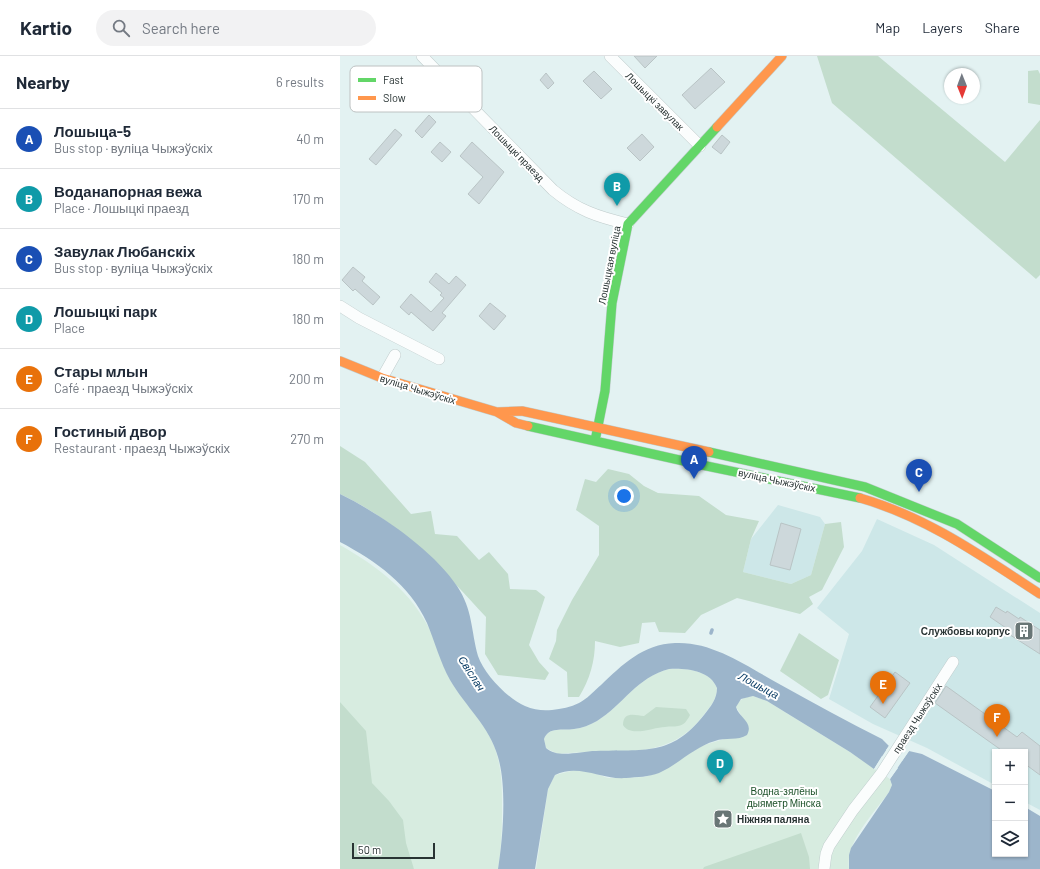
<!DOCTYPE html>
<meta charset="utf-8">
<style>
:root{--surface:#fff;--page:#f2f2f3;--text:#1f2937;--muted:#747a83;--line:#e0e1e3;--accent:#7c3aed}
body{margin:0;font-family:Barlow,sans-serif;background:var(--page);color:var(--text)}
.controls{position:absolute;right:12px;bottom:12px;display:grid;overflow:hidden;border-radius:0px;box-shadow:0 1px 3px #0004}
.controls button{width:36px;height:36px;display:grid;place-items:center;padding:0;border:0;border-bottom:1px solid var(--line);background:var(--surface);color:var(--text);font:20px sans-serif}
.compass{position:absolute;left:604px;top:12px;width:36px;height:36px;border-radius:50%;background:var(--surface);box-shadow:0 1px 3px #0004;rotate:179deg}
.scale{position:absolute;left:12px;bottom:10px;width:83px;box-sizing:border-box;padding-left:4px;border:2px solid #283333;border-top:0;font-size:11px;line-height:14px;white-space:nowrap;color:#283333;-webkit-text-stroke:3px #fff;paint-order:stroke}
.you{position:absolute;left:284px;top:440px;width:14px;height:14px;margin:-10px;border:3px solid #fff;border-radius:50%;background:#1a73e8;box-shadow:0 0 0 6px #1a73e833}
.badge{display:grid;place-items:center;width:26px;height:26px;border-radius:50%;background:var(--accent);color:#fff;font-size:13px;font-weight:700}
.pin{position:absolute;translate:-50% -33px;filter:drop-shadow(0 1px 2px #0008)}
.pin::after{content:'';position:absolute;top:21px;width:14px;height:12px;background:inherit;clip-path:polygon(0 0,100% 0,50% 100%)}
.list{margin:0;padding:0;list-style:none}
h2{display:flex;justify-content:space-between;align-items:center;height:52px;margin:0;padding:0 16px;font-size:17px}
h2 small{font-size:13px;font-weight:400;color:var(--muted)}
.list li{display:grid;grid-template-columns:26px 1fr auto;gap:12px;align-items:center;box-sizing:border-box;height:60px;padding:0 16px;border-top:1px solid var(--line)}
.list b{display:block;font-size:15px;white-space:nowrap}
.list p{margin:0;font-size:13px;white-space:nowrap;color:var(--muted)}
.list em{font-size:13px;font-style:normal;color:var(--muted)}
.icon{flex:none;width:22px;height:22px;fill:none;stroke:currentColor;stroke-width:2;stroke-linecap:round;stroke-linejoin:round}
.map{position:relative;flex:none;width:700px;height:813px;overflow:hidden}
header{display:flex;align-items:center;gap:24px;box-sizing:border-box;height:56px;padding:0 20px;background:var(--surface);border-bottom:1px solid var(--line)}
header strong{font-size:19px}
nav{display:flex;gap:22px;margin-inline-start:auto;font-size:14px}
.search{width:280px;height:36px;background:var(--page);display:flex;align-items:center;gap:10px;box-sizing:border-box;padding:0 14px;border-radius:22px;color:var(--muted);font-size:15px}
main{display:flex}
aside{flex:1;background:var(--surface)}
.map>svg:first-child{display:block}
.built{fill:#cde7e8}
.green{fill:#d7ece0}
.forest{fill:#c3ddcd}
.water{fill:#9cb5cb;fill-rule:evenodd}
.pier{fill:#e3f2f2}
.lines{fill:none;stroke-linecap:round;stroke-linejoin:round}
.stream{stroke:#9cb5cb;stroke-width:3.5}
.building{fill:#cdd8db;stroke:#b9c4c5}
.street-casing{stroke:#c0cdcd;stroke-width:12}
.fast-casing{stroke:#c0cdcd;stroke-width:10}
.slow-casing{stroke:#c0cdcd;stroke-width:10}
.street{stroke:#fbfdfd;stroke-width:11}
.fast{stroke:#63d668;stroke-width:9}
.slow{stroke:#ff974d;stroke-width:9}
.labels{text-anchor:middle;dominant-baseline:central;stroke-width:4;stroke-linejoin:round;paint-order:stroke}
.street-label{font-size:10px;fill:#283333;stroke:#fff}
.poi-label{font-size:10px;font-weight:bold;fill:#283333;stroke:#fff;text-anchor:end}
.park-label{font-size:10px;fill:#1d5129;stroke:#fff}
.water-label{font-size:11px;font-style:italic;fill:#0b3d65;stroke:#fff}
.key{fill:#fff;stroke:#bec2c2;stroke-width:1}
.key-label{font-size:11px;fill:#283333}
</style>
<header>
<strong>Kartio</strong>
<div class="search"><svg class="icon" aria-label="search" viewBox="0 0 24 24"><circle cx="10" cy="10" r="6"/><path d="M15 15l6 6"/></svg>Search here</div>
<nav><a>Map</a><a>Layers</a><a>Share</a></nav>
</header>
<main>
<aside>
<h2>Nearby<small>6 results</small></h2>
<ul class="list">
<li><span class="badge" style="background:#1a4fb4">A</span><div><b>Лошыца-5</b><p>Bus stop · вуліца Чыжэўскіх</p></div><em>40 m</em></li>
<li><span class="badge" style="background:#0f9aa8">B</span><div><b>Воданапорная вежа</b><p>Place · Лошыцкі праезд</p></div><em>170 m</em></li>
<li><span class="badge" style="background:#1a4fb4">C</span><div><b>Завулак Любанскіх</b><p>Bus stop · вуліца Чыжэўскіх</p></div><em>180 m</em></li>
<li><span class="badge" style="background:#0f9aa8">D</span><div><b>Лошыцкі парк</b><p>Place</p></div><em>180 m</em></li>
<li><span class="badge" style="background:#e8710a">E</span><div><b>Стары млын</b><p>Café · праезд Чыжэўскіх</p></div><em>200 m</em></li>
<li><span class="badge" style="background:#e8710a">F</span><div><b>Гостиный двор</b><p>Restaurant · праезд Чыжэўскіх</p></div><em>270 m</em></li>
</ul>
</aside>
<div class="map">
<svg width="700" height="813" viewBox="0 0 700 813">
<rect width="100%" height="100%" fill="#e3f2f2"/>
<path class="built" d="M438,449L480,461L485,468L471,519L451,528L403,516L411,483Z
M537,463L594,489L700,557V754L685,746V696H655V729L587,692L533,668L489,643L509,578L477,552L522,495Z"/>
<path class="green" d="M0,489C37,510 72,536 91,576C98,592 102,608 110,624C121,642 136,658 147,676C163,702 162,729 162,758C162,777 161,795 158,813H74L32,727L0,646Z
M329,613C345,612 370,614 377,632C377,644 369,652 362,661C326,708 271,692 218,698L206,692L204,683C209,670 222,675 234,673C242,672 250,669 257,665C283,649 297,621 329,613Z
M413,640L427,645L510,696L550,723L552,729L549,736C534,757 505,786 509,813H196L208,733L215,719L235,714H245L268,722H277L304,721L318,717L361,690L384,683L401,659L396,651C399,643 405,641 413,640Z"/>
<path class="forest" d="M477,0H538L665,106L700,64V219L696,223L492,47Z
M698,14L700,18V49L688,47V15Z
M0,390L25,406L71,458L91,455L95,478L117,480L139,504L149,496L168,518L170,533L196,534L205,541L189,589L199,606L209,617L205,624L158,619L145,598L146,561C99,510 64,469 0,438Z
M268,413L289,418L304,430L318,437L359,440L386,459L419,465L411,483L403,516L451,528L471,519L485,468L501,466L504,491L482,534L469,541L473,548L460,558L397,542L361,559L345,577L319,576L315,566L302,567L299,587L280,591L255,585C255,605 250,623 239,641H228L227,616L209,603L216,585L217,574L232,544L259,499V470L236,454L245,423L256,426Z
M459,577L499,604L488,639L481,643L440,615Z
M0,646L26,675L32,727L49,745L63,764L66,787L74,813H0Z
M316,651L346,653L350,659C347,665 344,669 338,670C334,671 330,670 325,671C314,671 291,682 283,669C283,655 295,659 304,660Z
M461,777L469,801L470,813H363L364,811Z"/>
<path class="water" d="M0,438C39,457 93,494 117,530C133,554 131,575 138,600C144,618 168,643 185,650C194,654 203,655 212,654C221,653 231,651 239,647C247,643 254,635 261,629C282,609 303,588 335,587C373,585 408,611 441,629C474,647 508,666 542,683L549,690L546,694L562,705L569,695L582,698L655,735V798H685V751L700,760V813H509V799L511,792L549,736L552,729L550,723L558,712L542,700L534,713L510,696L427,645L413,640L401,643L396,651C399,662 414,666 407,679C398,685 385,681 375,685C354,691 339,708 319,717C309,721 297,721 286,722C261,724 239,707 215,719L208,733L195,813H158C163,782 167,731 158,701C150,671 125,650 110,624C100,606 95,586 87,567C70,529 36,505 0,486ZM329,613C345,612 370,614 377,632C377,643 371,650 364,659C331,701 304,693 256,695C240,695 218,703 206,692L204,683C209,670 222,675 234,673C242,672 250,669 257,665C283,649 297,621 329,613Z"/>
<path class="pier" d="M550,688L549,693L562,702L567,694L569,695L550,723L549,722L555,712L542,703L535,714L534,713Z"/>
<g class="lines">
<path class="stream" d="M371,577L372,574"/>
</g>
<path class="building" d="M294,0H317L305,12Z
M371,12L385,26L355,53L342,39Z
M254,15L272,33L261,43L243,25Z
M206,17L214,27L208,33L200,24Z
M89,59L96,66L82,82L75,75Z
M55,73L62,79L36,109L29,103Z
M302,78L314,91L300,105L287,92Z
M382,79L390,86L381,98L372,91Z
M100,86L111,96L102,106L91,96Z
M132,86L164,116L139,148L128,138L143,121L120,100Z
M13,211L25,221L22,225L40,241L33,249L15,233L13,235L2,224Z
M96,217L109,228L116,220L126,229L102,257L106,260L93,275L71,256L69,259L60,251L71,238L91,256L104,242L100,239L102,237L89,226Z
M150,247L166,260L154,274L139,260Z
M441,467L461,473L450,514L430,509Z
M656,551L666,557L667,555L679,563L680,561L700,574V598L667,577L669,574L650,561Z
M555,616L570,627L545,662L530,651Z
M606,630L677,681L682,676L700,690V719L685,708V696H664L595,647Z"/>
<g class="lines">
<g class="street-casing">
<path id="street" d="M82,0L213,134C237,154 258,161 288,168
M270,0L360,90
M0,250L19,262L99,303
M42,322L55,299
M484,813L486,798L489,790L513,754L541,718L613,606"/>
</g>
<g class="fast-casing">
<path id="fast" d="M188,370L357,408L520,442
M256,380L265,335L272,247L288,168L377,71
M369,396L525,431L617,468L700,522"/>
</g>
<g class="slow-casing">
<path id="slow" d="M377,71L442,0
M0,305L42,322L157,356L176,367L188,370
M157,356L182,355L369,396
M520,442C587,461 643,501 700,538"/>
</g>
<use href="#street" class="street"/>
<use href="#fast" class="fast"/>
<use href="#slow" class="slow"/>
</g>
<defs>
<g id="building-square" transform="scale(1)"><rect x="-9" y="-9" width="18" height="18" rx="4" fill="#697676" stroke="#fff"/><path d="M-4-6H4V6H1V3H-1V6H-4ZM-2.5-4.3h1.7v1.8h-1.7ZM.8-4.3h1.7v1.8H.8ZM-2.5-1h1.7V.8h-1.7ZM.8-1h1.7V.8H.8Z" fill="#fff"/></g>
<g id="sight-square" transform="scale(1)"><rect x="-9" y="-9" width="18" height="18" rx="4" fill="#697676" stroke="#fff"/><path d="M0-6L1.8-2.2L6-1.7L2.9 1.2L3.7 5.4L0 3.3L-3.7 5.4L-2.9 1.2L-6-1.7L-1.8-2.2Z" fill="#fff"/></g>
</defs>
<g fill-rule="evenodd">
<use href="#building-square" x="684" y="575"/>
<use href="#sight-square" x="383" y="763"/>
</g>
<g class="labels">
<g class="street-label">
<text transform="translate(315 45) rotate(45)">Лошыцкі завулак</text>
<text transform="translate(177 97) rotate(46)">Лошыцкі праезд</text>
<text transform="translate(269 209) rotate(-79)">Лошыцкая вуліца</text>
<text transform="translate(78 333) rotate(17)">вуліца Чыжэўскіх</text>
<text transform="translate(437 424) rotate(12)">вуліца Чыжэўскіх</text>
<text transform="translate(577 662) rotate(-57)">праезд Чыжэўскіх</text>
</g>
<g class="poi-label">
<text x="670" y="575">Службовы корпус</text>
<text x="397" y="763" text-anchor="start">Ніжняя паляна</text>
</g>
<g class="park-label">
<text x="444" y="735">Водна-зялёны<tspan x="444" dy="12">дыяметр Мінска</tspan></text>
</g>
<g class="water-label">
<text transform="translate(132 617) rotate(57)">Свіслач</text>
<text transform="translate(419 629) rotate(28)">Лошыца</text>
</g>
</g>
<rect x="10" y="10" width="132" height="46" rx="6" class="key"/>
<rect x="18" y="22" width="18" height="4" fill="#63d668"/>
<rect x="18" y="40" width="18" height="4" fill="#ff974d"/>
<g class="key-label">
<text x="43" y="28">Fast</text>
<text x="43" y="46">Slow</text>
</g>
</svg>
<div class="controls">
<button>+</button>
<button>−</button>
<button><svg class="icon" aria-label="layers" viewBox="0 0 24 24"><path d="M12 4l9 5-9 5-9-5zM3 14l9 5 9-5"/></svg></button>
</div>
<svg class="compass" viewBox="-18 -18 36 36"><path d="M0-13l5 13h-10z" fill="#e53935"/><path d="M0 13l5-13h-10z" fill="#747a83"/></svg>
<div class="scale">50 m</div>
<div class="you"></div>
<div class="pin badge" style="left:354px;top:423px;background:#1a4fb4">A</div>
<div class="pin badge" style="left:277px;top:150px;background:#0f9aa8">B</div>
<div class="pin badge" style="left:579px;top:436px;background:#1a4fb4">C</div>
<div class="pin badge" style="left:380px;top:727px;background:#0f9aa8">D</div>
<div class="pin badge" style="left:543px;top:648px;background:#e8710a">E</div>
<div class="pin badge" style="left:657px;top:681px;background:#e8710a">F</div>
</div>
</main>
